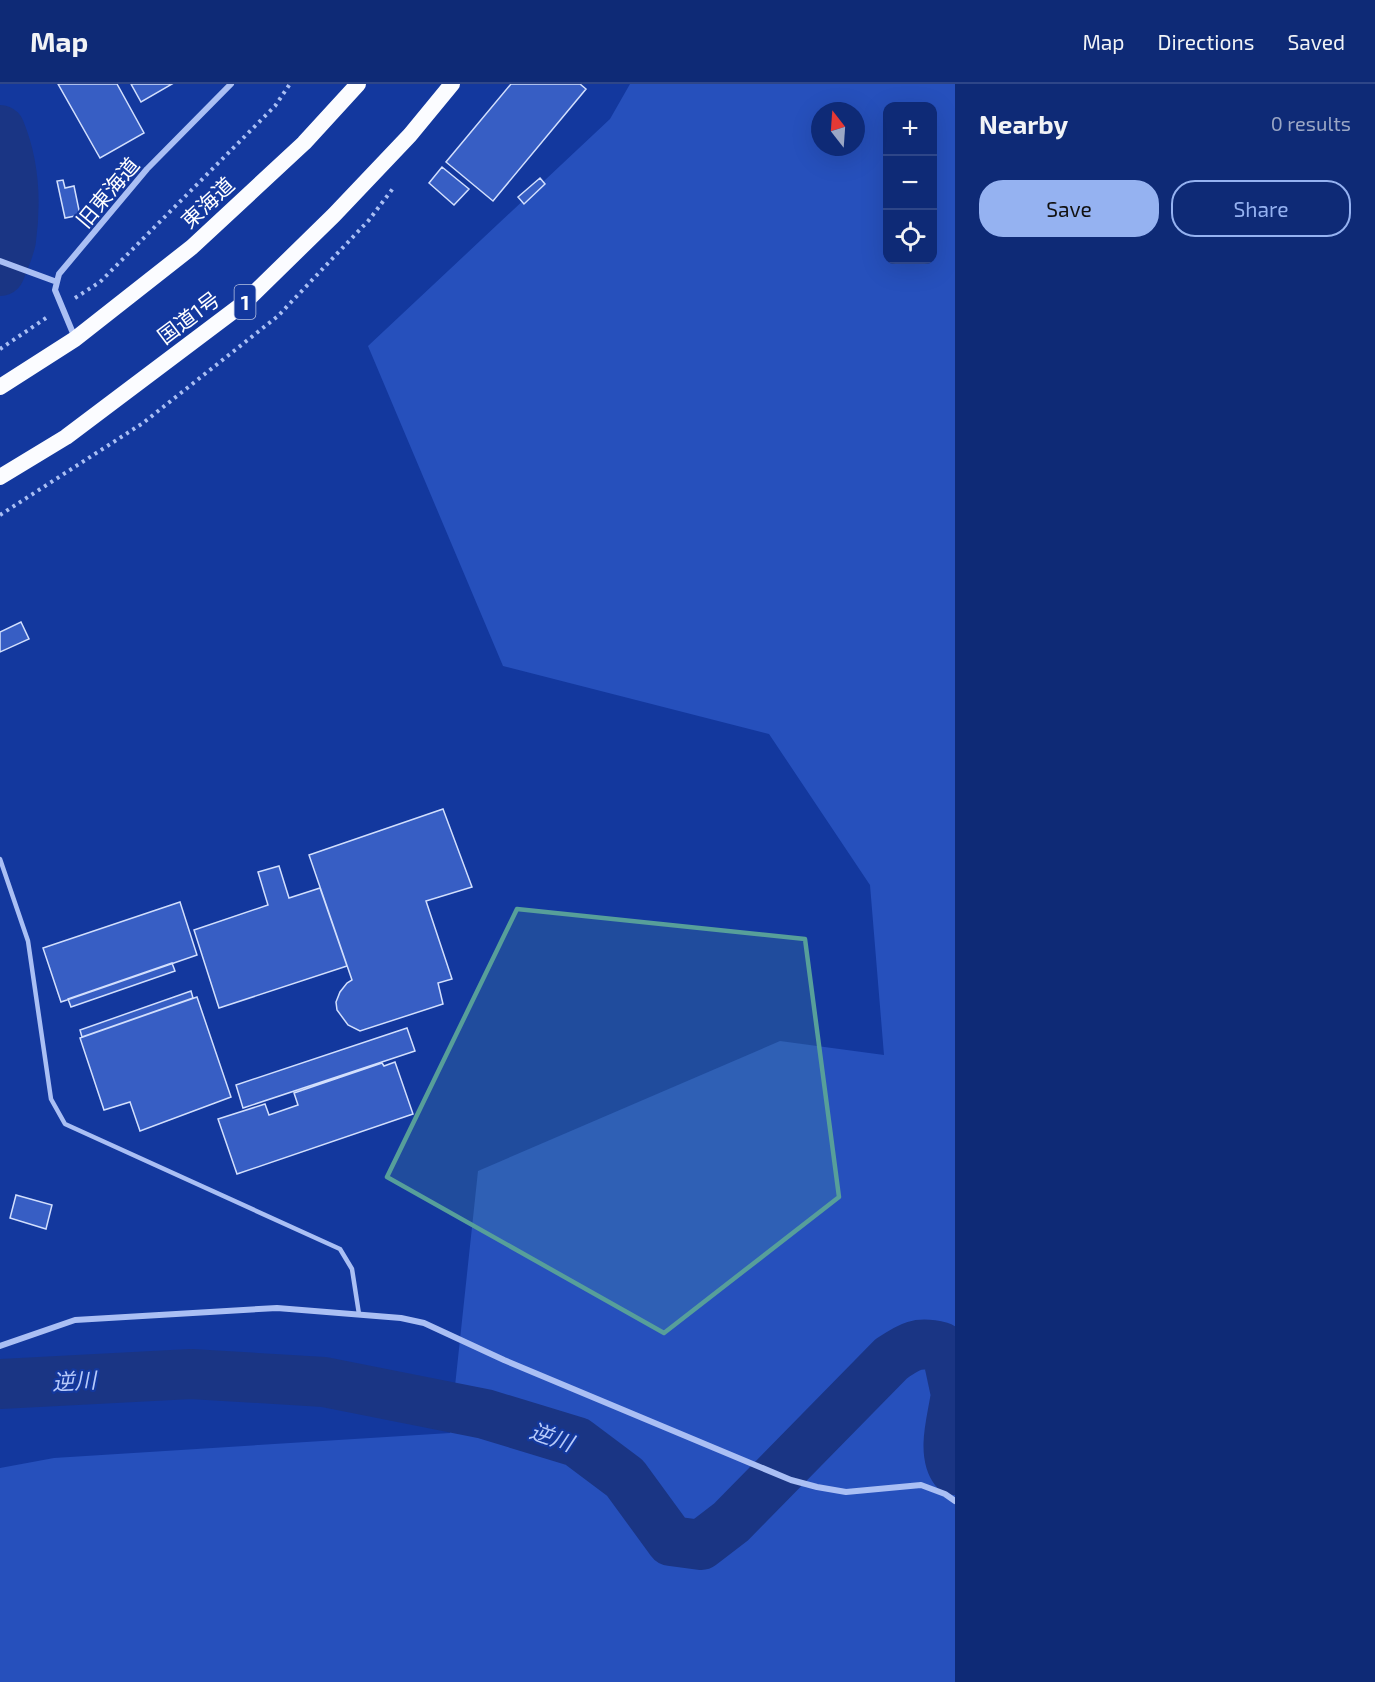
<!DOCTYPE html>
<meta charset="utf-8">
<style>
:root{--surface:#0e2a76;--page:#1c367e;--text:#f1f3f6;--muted:#9ba7c5;--line:#2e4688;--accent:#95b2f1}
body{margin:0;font-family:"Exo 2","Noto Sans JP",sans-serif;background:var(--page);color:var(--text)}
.controls{position:absolute;right:18px;top:18px;display:grid;overflow:hidden;border-radius:12px;box-shadow:0 6px 24px #0002}
.controls button{width:54px;height:54px;display:grid;place-items:center;padding:0;border:0;border-bottom:2px solid var(--line);background:var(--surface);color:var(--text);font:30px sans-serif}
.compass{position:absolute;left:811px;top:18px;width:54px;height:54px;border-radius:50%;background:var(--surface);box-shadow:0 6px 24px #0002;rotate:343deg}
.list{margin:0;padding:0;list-style:none}
h2{display:flex;justify-content:space-between;align-items:center;height:78px;margin:0;padding:0 24px;font-size:26px}
h2 small{font-size:20px;font-weight:400;color:var(--muted)}
.actions{display:flex;gap:12px;padding:18px 24px}
.actions a{flex:1;padding:14px 0;border:2px solid var(--accent);border-radius:24px;text-align:center;font-size:21px;color:var(--accent)}
.actions .main{background:var(--accent);color:#111}
.icon{flex:none;width:33px;height:33px;fill:none;stroke:currentColor;stroke-width:2;stroke-linecap:round;stroke-linejoin:round}
.map{position:relative;flex:none;width:955px;height:1598px;overflow:hidden}
header{display:flex;align-items:center;gap:36px;box-sizing:border-box;height:84px;padding:0 30px;background:var(--surface);border-bottom:2px solid var(--line)}
header strong{font-size:28px}
nav{display:flex;gap:33px;margin-inline-start:auto;font-size:21px}
main{display:flex}
aside{flex:1;background:var(--surface)}
.map>svg:first-child{display:block}
.green{fill:#2650bc;fill-rule:evenodd}
.lines{fill:none;stroke-linecap:round;stroke-linejoin:round}
.river{stroke:#1a3584;stroke-width:50}
.building{fill:#375ec4;stroke:#d2dffd;stroke-width:1.5}
.path{stroke:#aabff4;stroke-width:4;stroke-dasharray:3 4.5;stroke-linecap:butt}
.service{stroke:#aabff4;stroke-width:4.5}
.minor{stroke:#aabff4;stroke-width:6}
.trunk{stroke:#fbfcff;stroke-width:16}
.marked{fill:#579f9a;fill-opacity:0.2;stroke:#579f9a;stroke-width:4.5;stroke-linejoin:round}
.labels{text-anchor:middle;dominant-baseline:central;stroke-width:4.5;stroke-linejoin:round;paint-order:stroke}
.shield{fill:#13389e;stroke:#b8c3e2;stroke-width:1.5}
.shield-label{font-size:20px;font-weight:bold;fill:#fff}
.street-label{font-size:21px;fill:#fff;stroke:#13389e}
.water-label{font-size:22px;font-style:italic;fill:#b7cafa;stroke:#13389e}
</style>
<header>
<strong>Map</strong>
<nav><a>Map</a><a>Directions</a><a>Saved</a></nav>
</header>
<main>
<div class="map">
<svg width="955" height="1598" viewBox="0 0 955 1598">
<rect width="100%" height="100%" fill="#13389e"/>
<path class="green" d="M630,0H955V1598H0V1384L54,1374L450,1349L478,1087L780,957L884,971L870,801L769,650L503,582L368,262L610,35ZM888,22H932V176H888ZM820,27H856V63H820Z"/>
<g class="lines">
<path class="river" d="M0,46C14,80 16,120 11,156C9,166 4,177 0,187
M0,1300L191,1290L324,1298L485,1330L577,1358L625,1394L671,1457L701,1461L731,1438L891,1275C910,1262 918,1257 941,1263L949,1278L955,1306
M955,1316C952,1336 942,1369 955,1386"/>
</g>
<path class="building" d="M58,0H117L144,49L100,74Z
M131,0H172L141,18Z
M511,0H580L586,5L493,117L446,78Z
M442,83L469,105L454,121L429,99Z
M540,94L545,100L524,120L518,113Z
M63,96L65,104L74,102L80,131L65,134L57,97Z
M21,538L29,555L0,568V548Z
M443,725L472,803L426,817L452,895L438,899L443,920L360,947L348,941L337,926L336,918L340,908L347,899L352,896L309,771Z
M279,782L289,814L320,804L347,882L219,924L194,846L268,821L258,788Z
M180,818L197,871L61,918L43,864Z
M172,879L175,887L71,923L68,915Z
M191,907L193,914L82,953L80,946Z
M197,913L231,1013L140,1047L130,1018L104,1026L80,954Z
M407,944L415,967L243,1024L236,1001Z
M395,978L413,1030L237,1090L218,1035L265,1020L269,1031L298,1021L294,1009L382,979L384,982Z
M16,1111L52,1121L46,1145L10,1134Z"/>
<g class="lines">
<path class="path" d="M75,214L100,198L275,22L290,0
M0,265L49,232
M0,431L143,339L278,232L369,136L394,103"/>
<path class="service" d="M0,775L28,857L51,1015L65,1040L340,1165L352,1185L359,1230"/>
<path class="minor" d="M0,177L57,198
M75,254L55,206L59,190L147,85L231,0
M0,1262L75,1236L277,1224L401,1234L424,1239L504,1276L791,1396L817,1403L846,1408L921,1401L945,1410L955,1417"/>
<path class="trunk" d="M0,303L75,255L192,163L304,59L358,0
M0,393L66,353L244,219L334,131L410,51L452,0"/>
</g>
<path class="marked" d="M517,825L805,855L839,1113L664,1249L387,1093Z"/>
<g class="labels">
<rect class="shield" x="234.5" y="201" width="21" height="34" rx="4.5"/>
<g class="shield-label">
<text x="245" y="218">1</text>
</g>
<g class="street-label">
<text transform="translate(107 108) rotate(-50)">旧東海道</text>
<text transform="translate(207 118) rotate(-43)">東海道</text>
<text transform="translate(188 233) rotate(-37)">国道1号</text>
</g>
<g class="water-label">
<text transform="translate(74 1296) rotate(-3)">逆川</text>
<text transform="translate(552 1352) rotate(19)">逆川</text>
</g>
</g>
</svg>
<div class="controls">
<button>+</button>
<button>−</button>
<button><svg class="icon" aria-label="locate" viewBox="0 0 24 24"><circle cx="12" cy="12" r="6"/><path d="M12 2v4M12 18v4M2 12h4M18 12h4"/></svg></button>
</div>
<svg class="compass" viewBox="-18 -18 36 36"><path d="M0-13l5 13h-10z" fill="#e53935"/><path d="M0 13l5-13h-10z" fill="#9ba7c5"/></svg>
</div>
<aside>
<h2>Nearby<small>0 results</small></h2>
<ul class="list">
</ul>
<div class="actions"><a class="main">Save</a><a>Share</a></div>
</aside>
</main>
